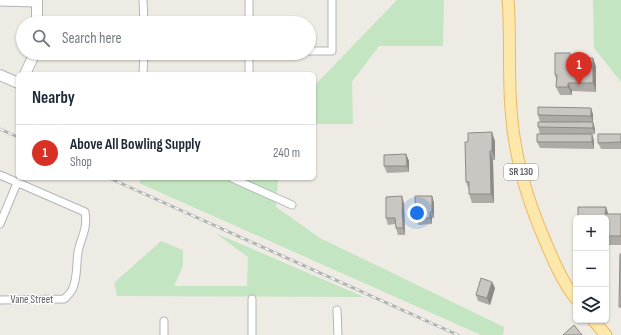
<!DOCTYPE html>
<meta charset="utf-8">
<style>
:root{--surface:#fff;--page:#f2f2f3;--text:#1f2937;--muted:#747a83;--line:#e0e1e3;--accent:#d93025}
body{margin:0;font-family:"Sofia Sans Condensed",sans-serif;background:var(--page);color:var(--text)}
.controls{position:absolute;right:12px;bottom:12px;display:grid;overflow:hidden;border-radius:6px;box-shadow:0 1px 3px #0004}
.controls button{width:36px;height:36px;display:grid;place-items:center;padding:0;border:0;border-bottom:1px solid var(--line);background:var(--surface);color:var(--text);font:20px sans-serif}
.you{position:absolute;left:417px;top:213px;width:14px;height:14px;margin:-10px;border:3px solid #fff;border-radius:50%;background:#1a73e8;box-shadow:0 0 0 6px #1a73e833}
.badge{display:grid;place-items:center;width:26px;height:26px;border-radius:50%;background:var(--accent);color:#fff;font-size:13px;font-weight:700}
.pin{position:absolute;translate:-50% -33px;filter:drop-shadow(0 1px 2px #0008)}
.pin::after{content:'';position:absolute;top:21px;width:14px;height:12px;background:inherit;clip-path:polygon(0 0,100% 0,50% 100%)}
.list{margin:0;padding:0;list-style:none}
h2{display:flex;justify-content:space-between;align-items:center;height:52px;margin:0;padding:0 16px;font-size:17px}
h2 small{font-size:13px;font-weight:400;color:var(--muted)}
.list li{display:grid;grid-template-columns:26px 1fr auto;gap:12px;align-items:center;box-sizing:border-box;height:56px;padding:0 16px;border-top:1px solid var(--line)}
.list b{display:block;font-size:15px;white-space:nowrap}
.list p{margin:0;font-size:13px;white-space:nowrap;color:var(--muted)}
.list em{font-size:13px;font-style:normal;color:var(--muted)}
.icon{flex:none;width:22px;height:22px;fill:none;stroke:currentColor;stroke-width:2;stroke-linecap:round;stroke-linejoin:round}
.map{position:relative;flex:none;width:621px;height:335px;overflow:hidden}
.search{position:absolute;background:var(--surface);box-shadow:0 1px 3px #0004;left:16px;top:16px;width:300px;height:44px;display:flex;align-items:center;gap:10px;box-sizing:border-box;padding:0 14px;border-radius:22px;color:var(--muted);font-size:15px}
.panel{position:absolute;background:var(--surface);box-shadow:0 1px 3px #0004;left:16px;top:72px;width:300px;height:108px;border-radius:6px}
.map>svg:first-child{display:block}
.green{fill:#c4e5c1}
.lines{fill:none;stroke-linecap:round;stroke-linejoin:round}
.minor-casing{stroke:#b2b5b9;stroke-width:9}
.secondary-casing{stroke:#b1b4b9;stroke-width:12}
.primary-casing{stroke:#ecb95f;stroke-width:13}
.minor{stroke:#fff;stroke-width:7}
.secondary{stroke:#fff;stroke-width:10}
.primary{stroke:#fce8ab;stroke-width:11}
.rail-casing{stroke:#b3b4b4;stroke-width:3}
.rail{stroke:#fff;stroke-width:1.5;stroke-dasharray:4.5;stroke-linecap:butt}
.wall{fill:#aeaaa6}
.shaded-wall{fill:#8d8b87}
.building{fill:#cac6c1;stroke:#8d8b87}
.labels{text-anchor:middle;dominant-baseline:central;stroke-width:3;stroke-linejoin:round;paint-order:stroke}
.shield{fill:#fff;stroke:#8d9092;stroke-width:1}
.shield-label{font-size:10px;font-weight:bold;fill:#5c6064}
.street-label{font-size:11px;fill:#5c6064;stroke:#fff}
</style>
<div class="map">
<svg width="621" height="335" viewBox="0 0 621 335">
<rect width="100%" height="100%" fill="#eeebe4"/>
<path class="green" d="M397,0H444L443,46H379L352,82L353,124H314V86Z
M593,0H621V82L594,48Z
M141,178H278L276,207L320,238L504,327L503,335H481L139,183Z
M215,233L364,297L117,296L114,283L161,241L183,250V266L174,286H247L248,257Z"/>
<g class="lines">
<g class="minor-casing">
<path id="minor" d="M143,0L144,23
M249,0V23
M0,2L37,3
M309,51H332V0
M143,74L144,53
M249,74V53
M0,175L85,212C88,229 81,237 78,252C76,265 78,278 72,290C70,294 67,296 64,299L0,300
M232,178L292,205
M0,224L17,183
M252,299V335
M337,310L338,335
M164,321V335"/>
</g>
<g class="secondary-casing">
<path id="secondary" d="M37,23V0
M25,74L35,53
M0,75L18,83"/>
</g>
<g class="primary-casing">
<path id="primary" d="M508,0C511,36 508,73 511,109C514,156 527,200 546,243C554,262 563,283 576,299
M593,320L606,335"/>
</g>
<use href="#minor" class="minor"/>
<use href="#secondary" class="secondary"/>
<use href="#primary" class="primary"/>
<g class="rail-casing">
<path id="rail" d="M0,129L18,137
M109,178L458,335"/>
</g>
<use href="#rail" class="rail"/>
</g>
<path class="wall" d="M570,53L572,58H593L596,67V92L572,91V95H560L556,87V79L555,75Z
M593,114V123L595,129V134H592L594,141V149L540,148L537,142L540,134L538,127L540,122L538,115Z
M621,134V149H601L598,143Z
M495,141V160H493L494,203H472L469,194V190L466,182L468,142Z
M406,154L409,161V172L387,173L384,166Z
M432,196L434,203V218H432V224L418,225L416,218Z
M404,203L405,235H398L396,228L395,224L388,225L386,218Z
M608,214H621V245H606V218Z
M492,282L495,288L490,305L478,301L476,295Z"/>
<path class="shaded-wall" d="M593,58L596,67V92L593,83Z
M568,83L572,91V95L568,87Z
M591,108L593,114V123L591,116Z
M593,122L595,129V134L593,128Z
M492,132L495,141V160L492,151Z
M592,134L594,141V149L592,142Z
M490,151L493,160L494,203L491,194Z
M406,154L409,161V172L407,166Z
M402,196L404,203L405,235L403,228Z
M432,196L434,203V218L432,212Z
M606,207L609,216L605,214Z
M430,212L432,218V224L430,218Z
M492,282L495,288L490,305L487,298Z"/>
<path class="building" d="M555,53H570V58H593V83H568V87H556L557,75H555Z
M538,107L591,108V116L538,115Z
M538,122H593V128L538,127Z
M492,132V151H490L491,194H469V182H466L465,142H468V133Z
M537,134H592V142H537Z
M598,134H621V142L598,143Z
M406,154L407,166H384V155Z
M402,196L403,228H396L395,218H386V197Z
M415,196H432V212H430V218H416Z
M578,207H606L605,214H621V236H606V218H578Z
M620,254H621V307H619Z
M481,278L492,282L487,298L476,295Z
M574,325L582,335H563Z"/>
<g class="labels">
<rect class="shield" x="504" y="164" width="34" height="16" rx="3"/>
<g class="shield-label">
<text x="521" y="172">SR 130</text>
</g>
<g class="street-label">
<text x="32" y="299">Vane Street</text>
</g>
</g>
</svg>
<div class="controls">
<button>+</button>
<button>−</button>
<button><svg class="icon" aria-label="layers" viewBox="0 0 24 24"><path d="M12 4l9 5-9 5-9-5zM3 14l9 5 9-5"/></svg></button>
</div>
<div class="you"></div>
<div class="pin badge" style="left:579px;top:85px">1</div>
<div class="search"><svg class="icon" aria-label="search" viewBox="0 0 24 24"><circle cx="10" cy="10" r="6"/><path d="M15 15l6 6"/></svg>Search here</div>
<section class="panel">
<h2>Nearby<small></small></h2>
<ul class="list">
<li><span class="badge">1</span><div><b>Above All Bowling Supply</b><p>Shop</p></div><em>240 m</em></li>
</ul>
</section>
</div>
